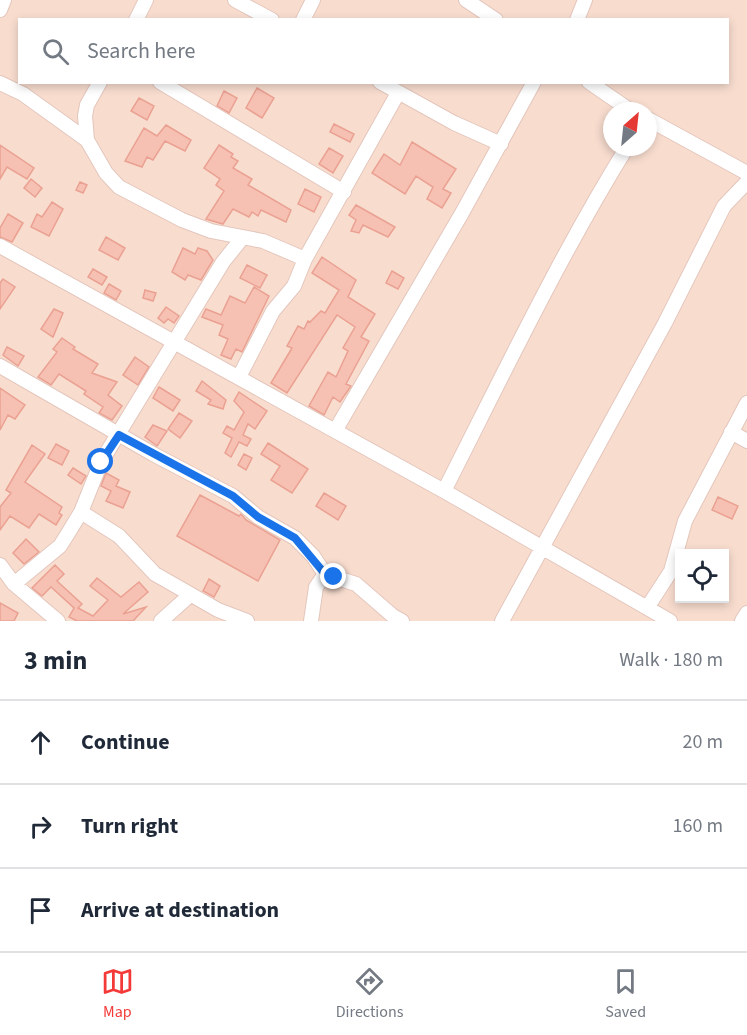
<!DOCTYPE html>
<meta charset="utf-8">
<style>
:root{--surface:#fff;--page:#f6f6f7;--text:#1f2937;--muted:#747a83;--line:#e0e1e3;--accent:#f33a38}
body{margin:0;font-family:"Source Sans 3",sans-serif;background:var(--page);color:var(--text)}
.controls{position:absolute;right:18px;bottom:18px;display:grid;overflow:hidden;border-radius:0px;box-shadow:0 3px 9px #0003}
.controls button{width:54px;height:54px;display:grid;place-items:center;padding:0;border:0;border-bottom:2px solid var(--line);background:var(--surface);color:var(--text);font:30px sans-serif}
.compass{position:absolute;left:603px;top:102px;width:54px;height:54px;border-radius:50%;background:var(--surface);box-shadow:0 3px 9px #0003;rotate:27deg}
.stop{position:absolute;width:18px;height:18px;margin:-14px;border:4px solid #1a73e8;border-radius:50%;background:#fff}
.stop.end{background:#1a73e8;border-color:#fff;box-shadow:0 2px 6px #0008}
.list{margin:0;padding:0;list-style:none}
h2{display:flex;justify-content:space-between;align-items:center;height:78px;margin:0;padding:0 24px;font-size:26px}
h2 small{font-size:20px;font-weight:400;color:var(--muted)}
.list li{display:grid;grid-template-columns:39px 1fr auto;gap:18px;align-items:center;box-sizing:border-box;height:84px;padding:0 24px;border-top:2px solid var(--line)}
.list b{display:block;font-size:22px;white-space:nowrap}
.list em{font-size:20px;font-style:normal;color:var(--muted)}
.icon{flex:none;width:33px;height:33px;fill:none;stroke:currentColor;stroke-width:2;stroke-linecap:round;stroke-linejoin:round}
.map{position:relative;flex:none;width:747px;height:621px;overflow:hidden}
.search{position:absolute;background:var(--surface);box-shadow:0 3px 9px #0003;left:18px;right:18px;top:18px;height:66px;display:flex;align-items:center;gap:15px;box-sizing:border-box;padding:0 21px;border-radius:0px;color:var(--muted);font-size:22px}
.sheet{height:330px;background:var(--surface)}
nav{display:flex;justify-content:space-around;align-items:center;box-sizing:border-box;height:84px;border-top:2px solid var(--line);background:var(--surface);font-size:16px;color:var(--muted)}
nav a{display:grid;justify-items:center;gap:3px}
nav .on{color:var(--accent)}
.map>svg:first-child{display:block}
.residential{fill:#f8ddcf;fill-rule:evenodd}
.building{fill:#f6c0b3;stroke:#eaa192;stroke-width:1.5}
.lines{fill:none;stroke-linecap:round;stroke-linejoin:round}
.minor-casing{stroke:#e4c6bc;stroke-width:16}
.minor{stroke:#fff;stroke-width:14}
.route{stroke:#1a73e8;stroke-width:8}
</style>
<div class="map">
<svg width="747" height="621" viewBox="0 0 747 621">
<rect width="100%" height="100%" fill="#feebde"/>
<path class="residential" d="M0,0H747V621H0ZM20,20H728V82H20ZM612,111H648V147H612ZM680,554H724V598H680Z"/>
<path class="building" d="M257,88L274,98L262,118L246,108Z
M224,91L237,98L229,113L217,106Z
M139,98L154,106L147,120L131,111Z
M334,124L354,134L350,142L330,132Z
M166,125L191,140L185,151L165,141L153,160L147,157L142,167L125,161L144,128L157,136Z
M412,142L456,169L443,189L451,193L442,208L427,199L433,187L416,176L405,194L372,173L384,154L400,165Z
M0,145L34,168L27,179L7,167L0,179Z
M219,145L233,154L231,157L238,161L233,168L252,179L248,185L291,210L286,222L261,210L258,216L252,212L249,217L233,209L223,224L206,219L224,191L216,185L220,179L204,168Z
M329,148L343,156L333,173L319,164Z
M31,179L42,188L35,197L24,188Z
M80,182L87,185L83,193L76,190Z
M305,189L321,197L314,212L298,204Z
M52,202L63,209L49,236L31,227L37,214L42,217Z
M356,205L395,227L388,237L363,225L359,233L351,231L356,220L349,215Z
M8,214L23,223L12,242L0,237V228Z
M106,237L125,248L118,260L99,250Z
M183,248L195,254L198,248L207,251L213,260L201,280L188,275L185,280L172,272Z
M322,257L356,280L348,297L375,314L361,337L369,341L346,384L351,386L340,402L333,397L324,415L309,406L328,372L336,377L348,351L343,348L355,327L337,315L287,393L271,383L292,348L287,346L298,326L304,329L308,321L310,322L321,311L325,313L339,290L312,273Z
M247,265L267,275L260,288L240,278Z
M93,269L107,277L102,285L88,277Z
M392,271L404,278L398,289L386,283Z
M3,279L15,287L0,309V283Z
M109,284L121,291L116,300L104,293Z
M254,287L269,296L242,352L236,349L231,359L221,355L228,339L219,335L223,325L202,317L206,309L221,315L230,296L245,303Z
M145,290L156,293L153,301L143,298Z
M166,307L179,316L174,323L168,319L164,323L158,318Z
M54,309L63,313L53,337L41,329Z
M62,338L75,347L73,349L98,364L92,373L117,382L108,395L122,406L112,420L99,413L103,407L84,394L86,391L59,374L51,385L38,377L57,352L53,349Z
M7,347L24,356L18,366L3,355Z
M135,357L149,367L138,385L123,375Z
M202,381L226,400L223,409L208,404L211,400L196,391Z
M159,387L180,400L173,411L153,398Z
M0,388L25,405L15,419L8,415L0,430Z
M239,392L267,411L255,429L248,424L243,435L251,439L247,446L239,442L231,457L225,453L232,438L223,433L227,426L234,430L244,412L234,401Z
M179,413L192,421L180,438L168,429Z
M153,425L167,431L157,446L145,437Z
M268,443L308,469L292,493L271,480L280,466L261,454Z
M56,444L69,451L62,465L48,458Z
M32,445L45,454L25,482L62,507L59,513L62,515L56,525L39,514L29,528L10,516L0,530V507L11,493L6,490Z
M244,454L252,458L246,470L238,465Z
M73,468L86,476L81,484L68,475Z
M106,473L119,480L116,486L130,492L123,508L106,501L111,491L101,486Z
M324,493L346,506L338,520L316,506Z
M200,495L239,516L241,514L246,520L280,540L258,581L177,536Z
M718,497L738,506L732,519L712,510Z
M26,539L39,552L24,564L13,553Z
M55,565L64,574L57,581L82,604L78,608L93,616L108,600L90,586L97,578L121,597L139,582L148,592L123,614L146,607L133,621H77L69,617L74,608L51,587L42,596L32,588Z
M209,579L220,586L214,597L203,591Z
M0,603L18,613L14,621H0Z"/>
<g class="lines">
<g class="minor-casing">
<path id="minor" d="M235,0L272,20
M466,0L496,20
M0,10L4,0
M136,20L146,0
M303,20L313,0
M577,20L585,0
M100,82L87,105L85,116L87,140L106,173L119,187L182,220L211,231L263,241L305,259
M160,82L344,192
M380,82L454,123L501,144
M589,82L631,111
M0,83L23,94L87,140
M648,119L747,173
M0,246L444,491L670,621
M0,366L153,454L233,496L258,517L295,538L313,556L325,574L356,584L393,616L402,621
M239,377L273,311L294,286L305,259L398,93
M335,431L462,213L534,82
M731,432L747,441
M444,491C503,375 559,257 627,147
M81,512L119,536L155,574L218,610L247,621
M0,565L14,584L58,621
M14,584L60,546L67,535L81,512L101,462L223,262L243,237
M647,608L671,571L685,521L747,403
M161,621L190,595
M311,621L316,587L325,574
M502,621L665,323L724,206L747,182
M742,621L747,613"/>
</g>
<use href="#minor" class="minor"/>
</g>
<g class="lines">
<path class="route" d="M101,462L119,435L233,496L258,517L295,538L325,574L334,577"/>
</g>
</svg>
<div class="controls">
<button><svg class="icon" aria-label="locate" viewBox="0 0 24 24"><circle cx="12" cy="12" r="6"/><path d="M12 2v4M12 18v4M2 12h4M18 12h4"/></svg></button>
</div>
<svg class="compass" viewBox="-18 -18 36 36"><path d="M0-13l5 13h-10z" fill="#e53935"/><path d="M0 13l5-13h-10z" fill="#747a83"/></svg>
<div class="stop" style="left:101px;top:462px"></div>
<div class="stop end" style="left:334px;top:577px"></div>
<div class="search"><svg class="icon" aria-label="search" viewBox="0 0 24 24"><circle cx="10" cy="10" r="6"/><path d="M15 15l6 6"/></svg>Search here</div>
</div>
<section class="sheet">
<h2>3 min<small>Walk · 180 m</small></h2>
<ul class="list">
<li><svg class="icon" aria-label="ahead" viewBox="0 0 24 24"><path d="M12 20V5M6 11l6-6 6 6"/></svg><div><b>Continue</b></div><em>20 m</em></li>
<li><svg class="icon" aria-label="right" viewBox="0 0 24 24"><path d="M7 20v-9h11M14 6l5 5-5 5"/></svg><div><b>Turn right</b></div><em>160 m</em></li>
<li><svg class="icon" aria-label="arrive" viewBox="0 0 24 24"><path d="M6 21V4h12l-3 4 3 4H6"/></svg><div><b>Arrive at destination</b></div></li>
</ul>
</section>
<nav>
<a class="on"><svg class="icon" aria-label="map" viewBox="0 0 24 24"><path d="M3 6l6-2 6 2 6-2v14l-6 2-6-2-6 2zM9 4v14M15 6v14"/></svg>Map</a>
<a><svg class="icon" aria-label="directions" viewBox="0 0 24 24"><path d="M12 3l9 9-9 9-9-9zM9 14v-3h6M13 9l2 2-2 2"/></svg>Directions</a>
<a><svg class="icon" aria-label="saved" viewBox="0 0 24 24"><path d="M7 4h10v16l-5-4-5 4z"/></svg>Saved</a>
</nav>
